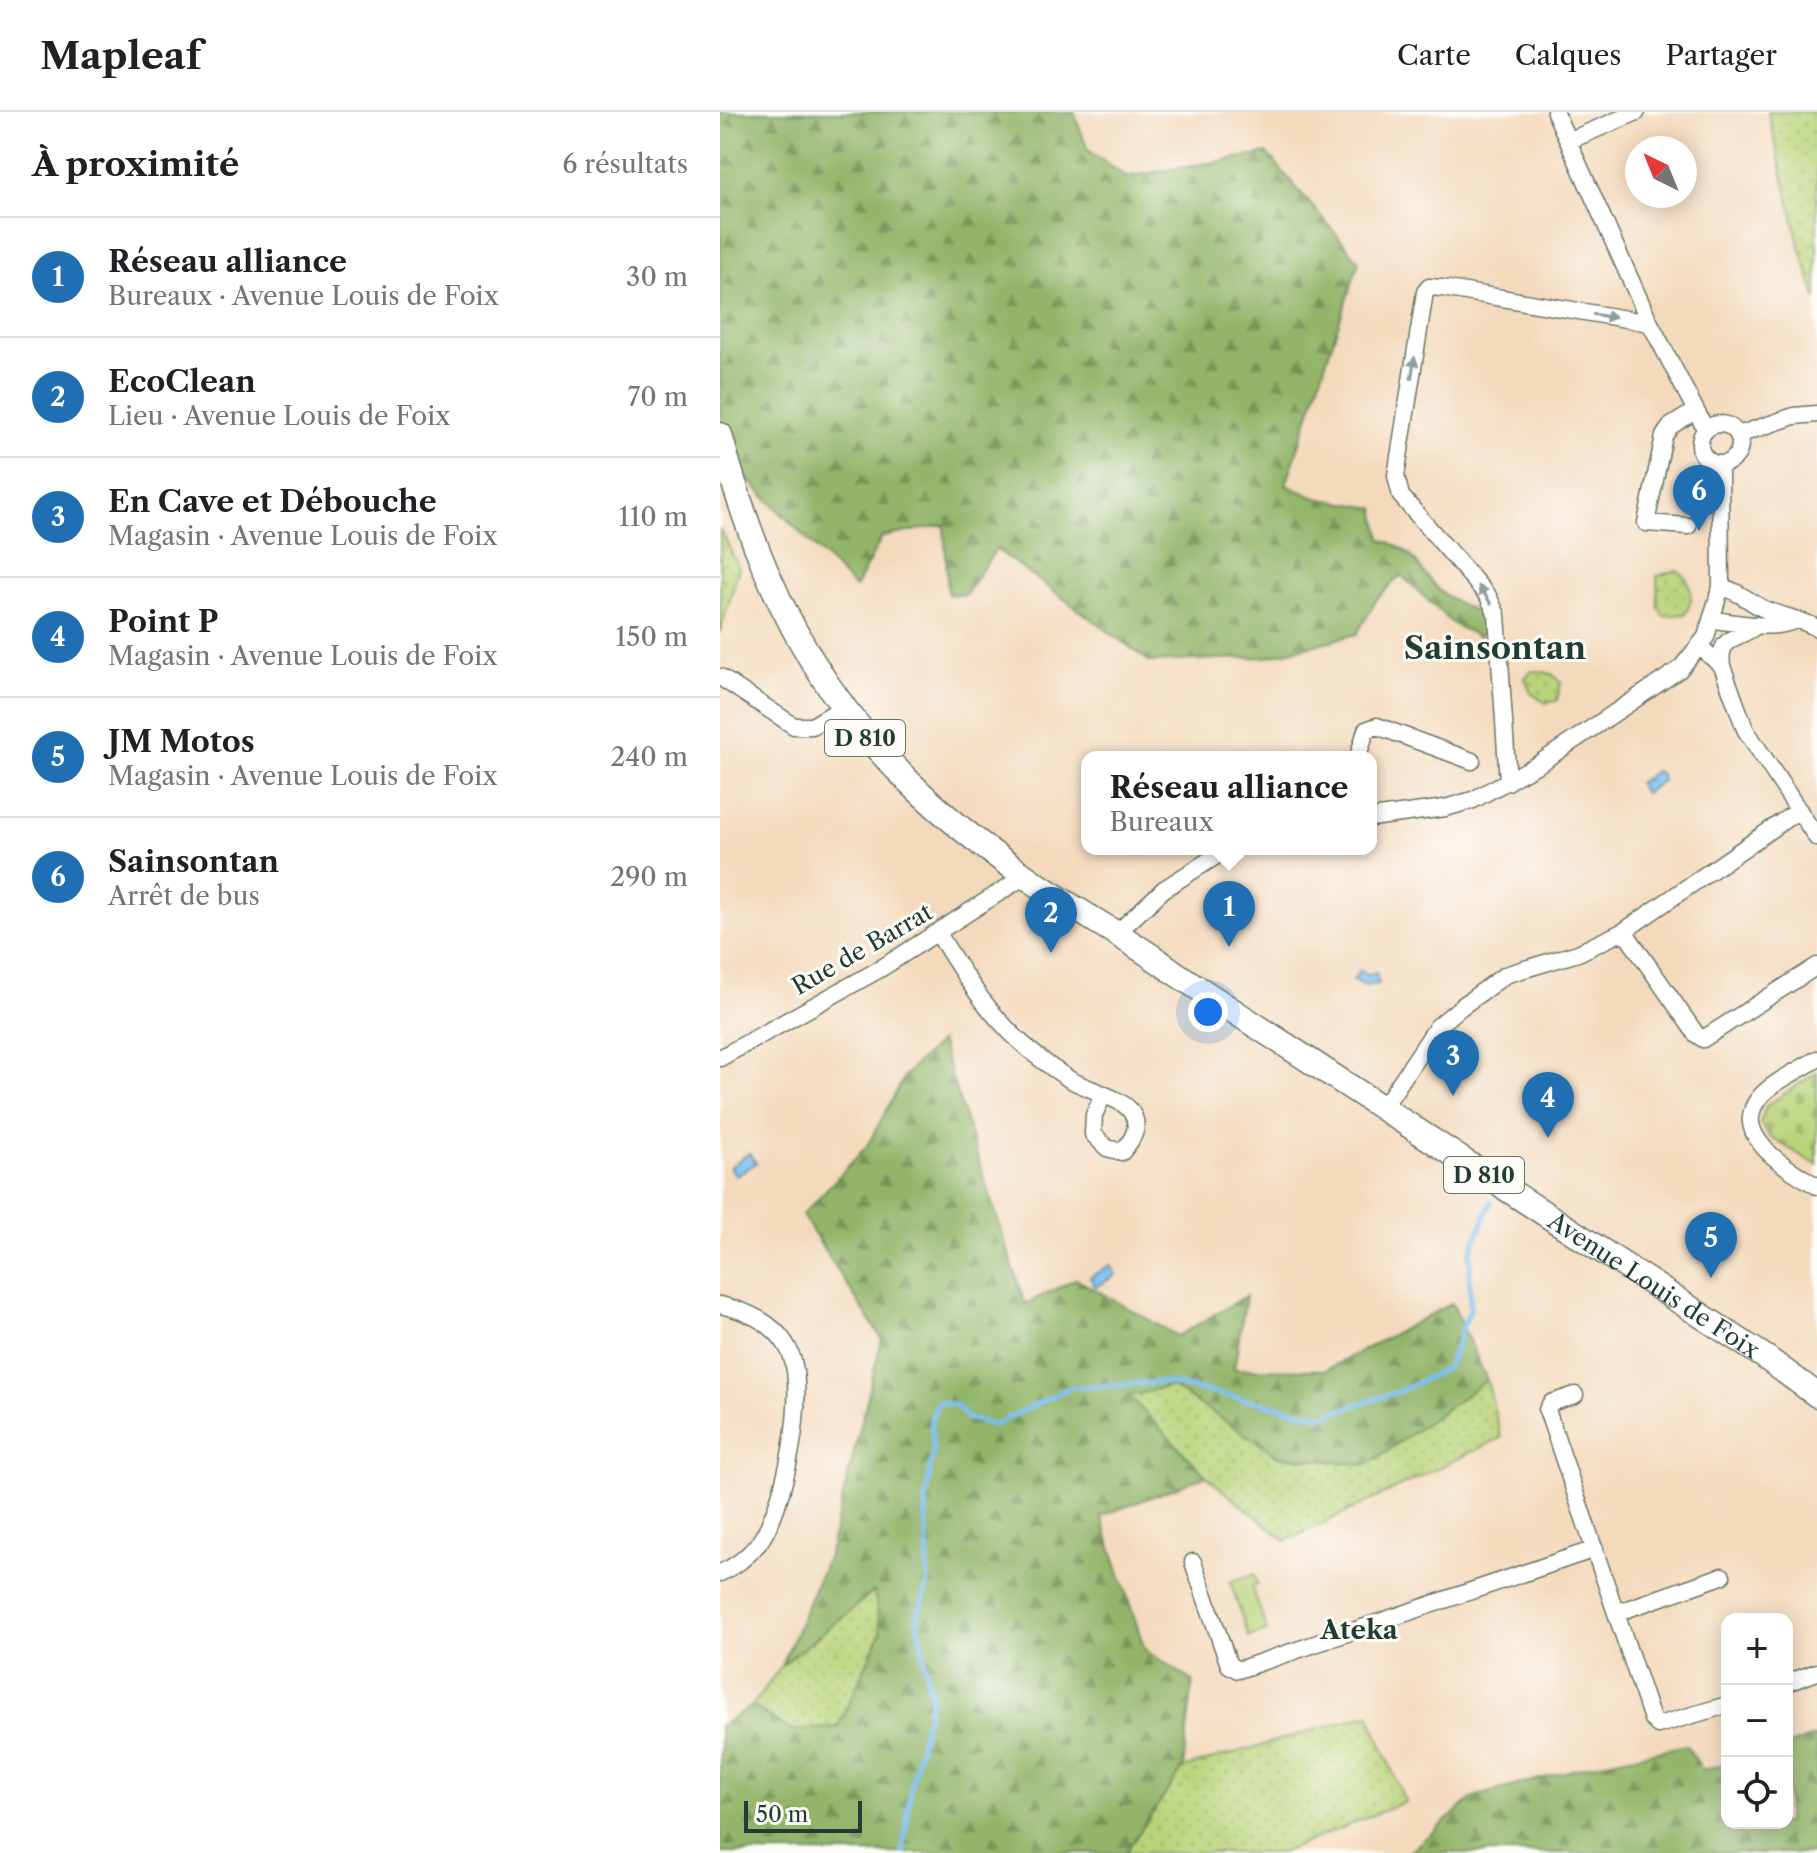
<!DOCTYPE html>
<html lang="fr">
<meta charset="utf-8">
<style>
:root{--surface:#fff;--page:#f6f6f6;--text:#202124;--muted:#757577;--line:#e0e0e0;--accent:#1f6fb2}
body{margin:0;font-family:"Libre Caslon Text",serif;background:var(--page);color:var(--text)}
.controls{position:absolute;right:24px;bottom:24px;display:grid;overflow:hidden;border-radius:16px;box-shadow:0 4px 20px #0003}
.controls button{width:72px;height:72px;display:grid;place-items:center;padding:0;border:0;border-bottom:2px solid var(--line);background:var(--surface);color:var(--text);font:40px sans-serif}
.compass{position:absolute;left:905px;top:24px;width:72px;height:72px;border-radius:50%;background:var(--surface);box-shadow:0 4px 20px #0003;rotate:317deg}
.scale{position:absolute;left:24px;bottom:20px;width:118px;box-sizing:border-box;padding-left:8px;border:4px solid #1f3d34;border-top:0;font-size:22px;line-height:28px;white-space:nowrap;color:#1f3d34;-webkit-text-stroke:6px #fdfcf7;paint-order:stroke}
.you{position:absolute;left:488px;top:900px;width:28px;height:28px;margin:-20px;border:6px solid #fff;border-radius:50%;background:#1a73e8;box-shadow:0 0 0 12px #1a73e833}
.badge{display:grid;place-items:center;width:52px;height:52px;border-radius:50%;background:var(--accent);color:#fff;font-size:26px;font-weight:700}
.pin{position:absolute;translate:-50% -66px;filter:drop-shadow(0 2px 4px #0008)}
.pin::after{content:'';position:absolute;top:42px;width:28px;height:24px;background:inherit;clip-path:polygon(0 0,100% 0,50% 100%)}
.popup{position:absolute;left:361px;top:639px;width:296px;height:104px;box-sizing:border-box;display:grid;place-content:center;border-radius:16px;background:var(--surface);filter:drop-shadow(0 2px 6px #0005);font-size:26px;white-space:nowrap;color:var(--muted)}
.popup b{font-size:30px;color:var(--text)}
.popup::after{content:'';position:absolute;left:50%;top:100%;margin-left:-16px;border:16px solid transparent;border-top-color:var(--surface)}
.list{margin:0;padding:0;list-style:none}
h2{display:flex;justify-content:space-between;align-items:center;height:104px;margin:0;padding:0 32px;font-size:34px}
h2 small{font-size:26px;font-weight:400;color:var(--muted)}
.list li{display:grid;grid-template-columns:52px 1fr auto;gap:24px;align-items:center;box-sizing:border-box;height:120px;padding:0 32px;border-top:2px solid var(--line)}
.list b{display:block;font-size:30px;white-space:nowrap}
.list p{margin:0;font-size:26px;white-space:nowrap;color:var(--muted)}
.list em{font-size:26px;font-style:normal;color:var(--muted)}
.icon{flex:none;width:44px;height:44px;fill:none;stroke:currentColor;stroke-width:2;stroke-linecap:round;stroke-linejoin:round}
.map{position:relative;flex:none;width:1097px;height:1741px;overflow:hidden}
header{display:flex;align-items:center;gap:48px;box-sizing:border-box;height:112px;padding:0 40px;background:var(--surface);border-bottom:2px solid var(--line)}
header strong{font-size:38px}
nav{display:flex;gap:44px;margin-inline-start:auto;font-size:28px}
main{display:flex}
aside{flex:1;background:var(--surface)}
.map>svg:first-child{display:block}
.grass{fill:url(#grass-dots);stroke:#6c8856;stroke-width:2}
.forest{fill:url(#forest-firs);stroke:#58794e;stroke-width:2}
.cemetery{fill:url(#cemetery-stones);stroke:#6c8856;stroke-width:2}
.garden{fill:#b9d379;stroke:#6c8856;stroke-width:2}
.water{fill:url(#water-ripples);stroke:#4c7d92;stroke-width:2}
.lines{fill:none;stroke-linecap:round;stroke-linejoin:round}
.stream{stroke:#7abdf0;stroke-width:5}
.street-casing{stroke:#6a7464;stroke-width:19}
.primary-casing{stroke:#6a7464;stroke-width:27}
.street{stroke:#fff;stroke-width:16}
.primary{stroke:#fff;stroke-width:24}
.oneway{fill:#8f9e9a}
.labels{text-anchor:middle;dominant-baseline:central;stroke-width:6;stroke-linejoin:round;paint-order:stroke}
.shield{fill:#fdfcf7;stroke:#62766e;stroke-width:2}
.shield-label{font-size:22px;font-weight:bold;fill:#1f3d34}
.street-label{font-size:24px;fill:#1f3d34;stroke:#fdfcf7}
.neighbourhood-label{font-size:26px;font-weight:bold;fill:#1f3d34;stroke:#fdfcf7}
.district-label{font-size:32px;font-weight:bold;fill:#1f3d34;stroke:#fdfcf7}
</style>
<header>
<strong>Mapleaf</strong>
<nav><a>Carte</a><a>Calques</a><a>Partager</a></nav>
</header>
<main>
<aside>
<h2>À proximité<small>6 résultats</small></h2>
<ul class="list">
<li><span class="badge">1</span><div><b>Réseau alliance</b><p>Bureaux · Avenue Louis de Foix</p></div><em>30 m</em></li>
<li><span class="badge">2</span><div><b>EcoClean</b><p>Lieu · Avenue Louis de Foix</p></div><em>70 m</em></li>
<li><span class="badge">3</span><div><b>En Cave et Débouche</b><p>Magasin · Avenue Louis de Foix</p></div><em>110 m</em></li>
<li><span class="badge">4</span><div><b>Point P</b><p>Magasin · Avenue Louis de Foix</p></div><em>150 m</em></li>
<li><span class="badge">5</span><div><b>JM Motos</b><p>Magasin · Avenue Louis de Foix</p></div><em>240 m</em></li>
<li><span class="badge">6</span><div><b>Sainsontan</b><p>Arrêt de bus</p></div><em>290 m</em></li>
</ul>
</aside>
<div class="map">
<svg width="1097" height="1741" viewBox="0 0 1097 1741">
<defs>
<pattern id="grass-dots" width="8" height="8" patternUnits="userSpaceOnUse" patternTransform="scale(2)"><rect width="8" height="8" fill="#b9d379"/><path d="M2 2h.1M6 6h.1" fill="none" stroke="#9fb669" stroke-width="1.8" stroke-linecap="round"/></pattern>
<pattern id="forest-firs" width="22" height="20" patternUnits="userSpaceOnUse" patternTransform="scale(2)"><rect width="22" height="20" fill="#92b569"/><path d="M5 1l3.5 6h-7zM16 11l3.5 6h-7z" fill="#779457"/></pattern>
<pattern id="cemetery-stones" width="16" height="16" patternUnits="userSpaceOnUse" patternTransform="scale(2)"><rect width="16" height="16" fill="#b9d379"/><path d="M2 7V4a2 2 0 0 1 4 0v3zM10 15v-3a2 2 0 0 1 4 0v3z" fill="#9fb669"/></pattern>
<pattern id="water-ripples" width="26" height="14" patternUnits="userSpaceOnUse" patternTransform="scale(2)"><rect width="26" height="14" fill="#7abdf0"/><path d="M2 4q2-2 4 0t4 0M15 11q2-2 4 0t4 0" fill="none" stroke="#639bc3"/></pattern>
</defs>
<rect width="100%" height="100%" fill="#fdfcf7"/>
<filter id="ink" filterUnits="userSpaceOnUse"><feTurbulence type="fractalNoise" baseFrequency=".0125" numOctaves="2"/><feDisplacementMap in="SourceGraphic" scale="16" xChannelSelector="R" yChannelSelector="G"/><feConvolveMatrix kernelMatrix="1 2 1 2 8 2 1 2 1" color-interpolation-filters="sRGB"/></filter>
<filter id="wash" filterUnits="userSpaceOnUse"><feTurbulence type="fractalNoise" baseFrequency=".006" numOctaves="4" result="noise"/><feDisplacementMap in="SourceGraphic" scale="32" xChannelSelector="R" yChannelSelector="G"/><feGaussianBlur stdDeviation="1.8" result="paint"/><feColorMatrix in="noise" values="0 0 0 0 0 0 0 0 0 0 0 0 0 0 0 0 0 1.4 0 .05"/><feComposite in="paint" operator="in"/></filter>
<g filter="url(#wash)">
<rect width="100%" height="100%" fill="#f4dabd"/>
<path class="grass" d="M1048,0H1097V188L1080,135Z
M0,416L19,456L0,521Z
M957,458C972,467 975,487 965,502L944,504L938,494L937,464Z
M818,559L832,562L841,570L837,589L826,591L811,581L805,566L810,560Z
M767,1268L781,1326L566,1429L486,1364L408,1284L451,1274L559,1344L647,1353Z
M155,1479L161,1520L118,1615L72,1619L32,1594L62,1553Z
M649,1602L685,1690L560,1741H405L463,1656Z"/>
<path class="forest" d="M0,0H354L368,38L406,65L547,41L639,149L566,373L596,386L655,396L661,427C701,441 695,457 721,480C734,491 755,499 771,507L759,525L733,512L681,463L657,487L637,522L547,545L430,550L276,437L245,483L228,482L224,413L162,425L135,476L0,339Z
M220,929L305,1192L356,1167L458,1224L526,1184L514,1257L606,1258L732,1191L767,1268L647,1353L559,1344L451,1274L409,1284L486,1364L381,1404L425,1538L473,1569L463,1656L405,1741H0V1614L32,1594L72,1619L118,1615L161,1520L154,1479L62,1553L109,1441L162,1227L82,1103L147,1034L186,962Z
M1097,1624V1741H688L754,1685L863,1655L966,1633L983,1658L1007,1651V1711H1067V1633Z"/>
<path class="cemetery" d="M1097,960V1053L1050,1025L1040,1011L1046,994Z"/>
<path class="garden" d="M534,1462L538,1473L532,1475L547,1519L529,1525L510,1470Z"/>
<path class="water" d="M935,659L940,661L942,669L924,681L918,671Z
M640,858L647,863L656,861L659,872L645,874L633,868Z
M29,1041L36,1051L16,1064L10,1055Z
M390,1153L396,1163L376,1175L370,1165Z"/>
<g class="lines">
<path class="stream" d="M183,1741L191,1674L211,1586L197,1507L208,1471L206,1388L213,1338L211,1307L218,1290L236,1293L247,1306L274,1313L349,1276L443,1270L602,1304L683,1278L728,1255L750,1197V1141L771,1090"/>
</g>
</g>
<g filter="url(#ink)">
<g class="lines">
<g class="street-casing">
<path id="street" d="M835,0L930,211L986,318
M848,29L917,0
M980 332a20 20 0 1 1 40 0a20 20 0 1 1-40 0Z
M1018,323L1074,304L1097,302
M968,414L926,411L944,324L951,314L975,299
M1001,475C1017,478 1028,489 1042,496C1059,504 1079,506 1097,516
M994,508C1019,511 1053,519 1076,508
M980,535L1002,554L1025,617L1097,726
M1002,554C998,521 1019,529 1037,513
M0,565L74,614H92L122,596
M638,645L646,618L657,614L752,649
M788,670L777,503L768,484L681,384L676,364L705,180L709,175L722,176L930,211
M651,706L725,696L753,688L820,651L960,557L986,525L1001,475L1000,353
M904,819L976,922L983,927L1097,854
M398,820L444,777L507,737
M218,821C255,883 287,928 349,967C364,976 400,986 409,997C422,1013 414,1026 402,1040L387,1036L373,1022L374,1003L383,984
M0,946L160,857L305,764
M1097,947C1080,958 1052,970 1039,986C1009,1024 1069,1058 1097,1074
M663,996L717,915L741,895L785,863L858,841L904,819L1079,698
M0,1193C27,1199 56,1211 69,1238C89,1278 65,1397 38,1432C28,1444 15,1455 0,1461
M855,1283L831,1291L827,1298L932,1607L938,1613L1007,1593
M473,1450L509,1553L518,1558L875,1437
M896,1501L1002,1464
M1067,1571L1097,1560"/>
</g>
<g class="primary-casing">
<g id="primary">
<path id="s1" d="M0,323C53,520 133,645 302,762C352,797 406,824 455,861L1045,1245L1097,1283"/>
</g>
</g>
<use href="#street" class="street"/>
<use href="#primary" class="primary"/>
</g>
<defs><path id="oneway-solid" d="M-6-.8H1V-3.2L6.5 0L1 3.2V.8H-6Z" transform="scale(2)"/></defs>
<g class="oneway">
<use href="#oneway-solid" transform="translate(884 204) rotate(9)"/>
<use href="#oneway-solid" transform="translate(693 256) rotate(-81)"/>
<use href="#oneway-solid" transform="translate(765 483) rotate(-125)"/>
</g>
</g>
<g class="labels">
<g class="shield">
<rect x="105" y="608" width="80" height="36" rx="6"/>
<rect x="724" y="1045" width="80" height="36" rx="6"/>
</g>
<g class="shield-label">
<text x="145" y="626">D 810</text>
<text x="764" y="1063">D 810</text>
</g>
<g class="street-label">
<text transform="translate(142 837) rotate(-30)">Rue de Barrat</text>
<text stroke="none"><textPath href="#s1" startOffset="1300">Avenue Louis de Foix</textPath></text>
</g>
<g class="neighbourhood-label">
<text x="639" y="1518">Ateka</text>
</g>
<g class="district-label">
<text x="775" y="535">Sainsontan</text>
</g>
</g>
</svg>
<div class="controls">
<button>+</button>
<button>−</button>
<button><svg class="icon" aria-label="locate" viewBox="0 0 24 24"><circle cx="12" cy="12" r="6"/><path d="M12 2v4M12 18v4M2 12h4M18 12h4"/></svg></button>
</div>
<svg class="compass" viewBox="-18 -18 36 36"><path d="M0-13l5 13h-10z" fill="#e53935"/><path d="M0 13l5-13h-10z" fill="#757577"/></svg>
<div class="scale">50 m</div>
<div class="you"></div>
<div class="pin badge" style="left:509px;top:835px">1</div>
<div class="popup"><b>Réseau alliance</b>Bureaux</div>
<div class="pin badge" style="left:331px;top:841px">2</div>
<div class="pin badge" style="left:733px;top:984px">3</div>
<div class="pin badge" style="left:828px;top:1026px">4</div>
<div class="pin badge" style="left:991px;top:1166px">5</div>
<div class="pin badge" style="left:979px;top:419px">6</div>
</div>
</main>
